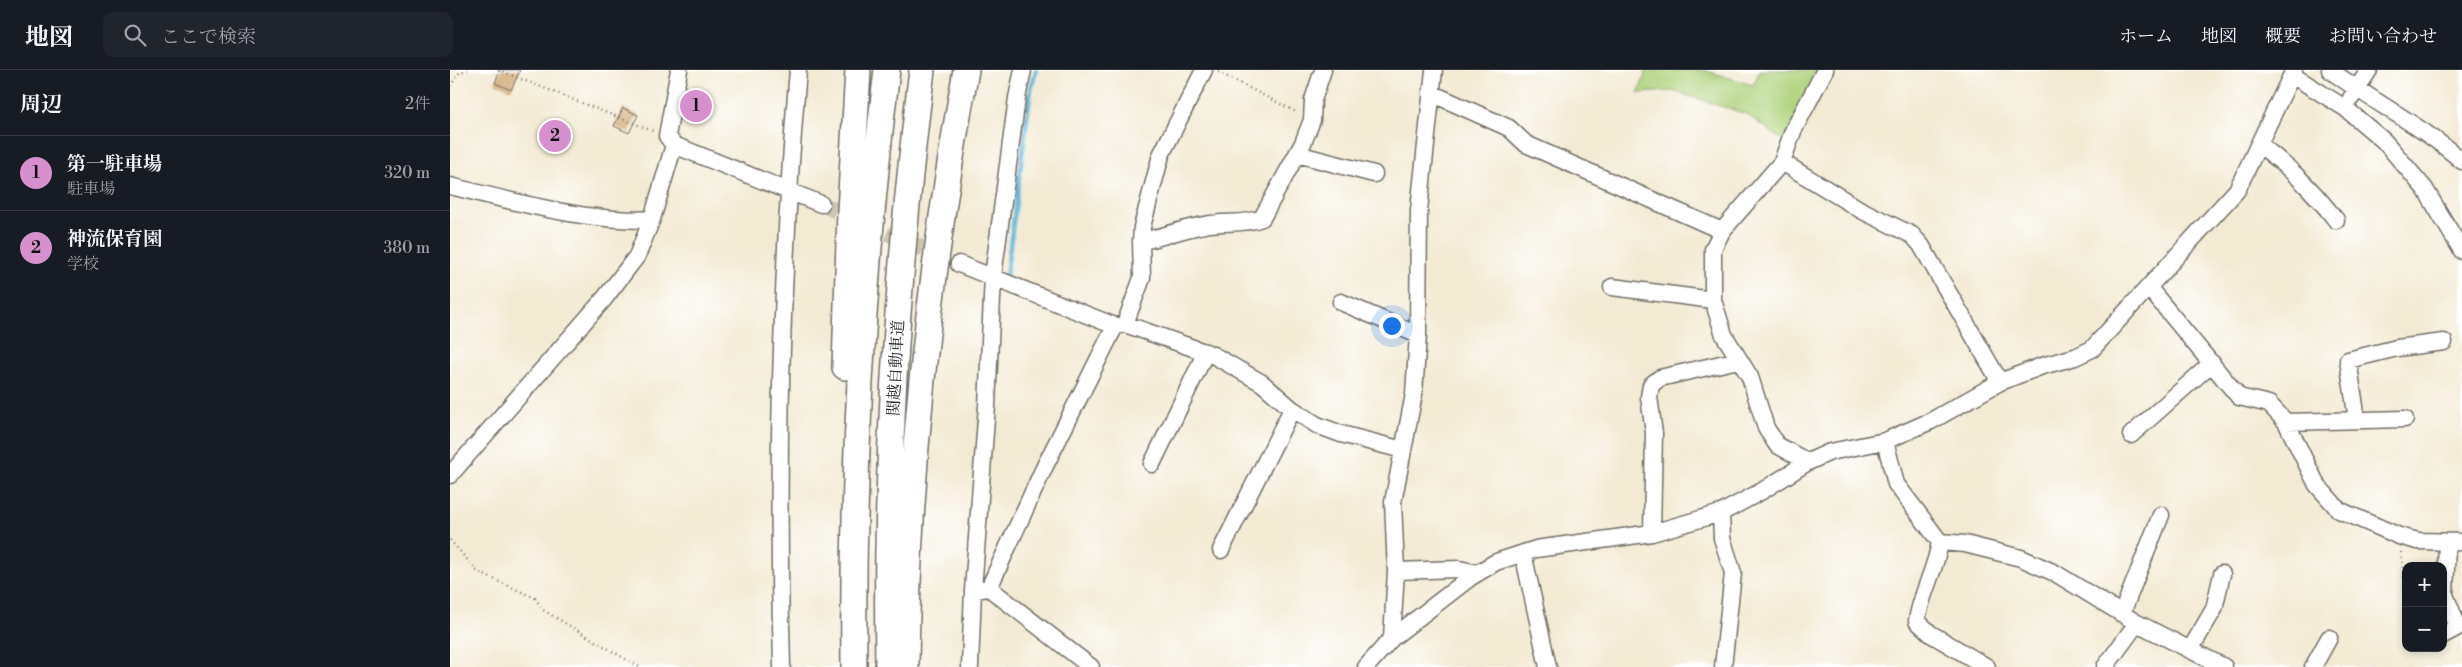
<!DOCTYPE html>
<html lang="ja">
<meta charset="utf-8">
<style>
:root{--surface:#171b24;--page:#20242c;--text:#f1f3f6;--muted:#9ea1a6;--line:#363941;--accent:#d690ce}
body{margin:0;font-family:"Libre Bodoni","Noto Serif JP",serif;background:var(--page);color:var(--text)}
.controls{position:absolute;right:15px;bottom:15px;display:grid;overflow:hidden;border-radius:10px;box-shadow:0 2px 8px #0003}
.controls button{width:45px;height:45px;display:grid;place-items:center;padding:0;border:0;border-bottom:1px solid var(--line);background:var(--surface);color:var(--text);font:25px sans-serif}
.you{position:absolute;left:941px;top:255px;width:18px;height:18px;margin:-12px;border:4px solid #fff;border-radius:50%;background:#1a73e8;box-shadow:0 0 0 8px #1a73e833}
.badge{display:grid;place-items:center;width:32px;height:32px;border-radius:50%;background:var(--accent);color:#111;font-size:16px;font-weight:700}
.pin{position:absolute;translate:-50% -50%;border:2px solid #fff;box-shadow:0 1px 5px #0006}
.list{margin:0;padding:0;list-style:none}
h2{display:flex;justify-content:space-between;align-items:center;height:65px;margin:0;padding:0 20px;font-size:21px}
h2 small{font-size:16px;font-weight:400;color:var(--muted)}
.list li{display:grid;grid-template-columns:32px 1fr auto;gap:15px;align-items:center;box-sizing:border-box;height:75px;padding:0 20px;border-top:1px solid var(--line)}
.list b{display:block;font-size:19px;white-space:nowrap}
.list p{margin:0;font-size:16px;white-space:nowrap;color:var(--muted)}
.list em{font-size:16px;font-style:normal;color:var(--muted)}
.icon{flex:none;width:28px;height:28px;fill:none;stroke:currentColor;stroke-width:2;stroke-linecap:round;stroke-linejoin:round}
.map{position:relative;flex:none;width:2012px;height:597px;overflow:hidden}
header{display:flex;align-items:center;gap:30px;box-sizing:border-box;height:70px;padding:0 25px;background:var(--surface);border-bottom:1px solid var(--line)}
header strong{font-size:24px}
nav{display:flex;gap:28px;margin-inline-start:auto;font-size:18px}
.search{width:350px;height:45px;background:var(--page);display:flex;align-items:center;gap:12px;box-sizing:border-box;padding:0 18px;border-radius:10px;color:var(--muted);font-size:19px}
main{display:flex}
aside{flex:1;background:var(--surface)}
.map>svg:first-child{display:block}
.green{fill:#aed27b;stroke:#6c7e53}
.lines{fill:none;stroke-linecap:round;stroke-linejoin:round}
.stream{stroke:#60b8dd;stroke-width:4.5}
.building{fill:#d3ac79}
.minor-tunnel{stroke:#cbc4b1;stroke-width:16;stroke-dasharray:16 8;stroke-linecap:butt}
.minor-casing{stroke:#716e66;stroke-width:19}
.highway-casing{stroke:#716e66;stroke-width:28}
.path{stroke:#716e66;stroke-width:2.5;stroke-dasharray:1 4;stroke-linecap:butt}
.minor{stroke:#fff;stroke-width:16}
.highway{stroke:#fff;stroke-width:25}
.labels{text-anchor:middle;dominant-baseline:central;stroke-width:4;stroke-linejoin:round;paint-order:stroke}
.street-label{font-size:16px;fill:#2b2b2b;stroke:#fff}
</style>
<header>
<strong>地図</strong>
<div class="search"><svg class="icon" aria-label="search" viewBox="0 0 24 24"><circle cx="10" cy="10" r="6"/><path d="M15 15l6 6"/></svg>ここで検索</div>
<nav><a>ホーム</a><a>地図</a><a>概要</a><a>お問い合わせ</a></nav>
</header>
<main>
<aside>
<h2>周辺<small>2件</small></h2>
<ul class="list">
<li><span class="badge">1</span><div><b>第一駐車場</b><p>駐車場</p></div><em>320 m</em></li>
<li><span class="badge">2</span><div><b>神流保育園</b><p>学校</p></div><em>380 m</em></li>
</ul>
</aside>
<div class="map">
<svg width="2012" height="597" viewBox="0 0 2012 597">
<rect width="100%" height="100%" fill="#fff"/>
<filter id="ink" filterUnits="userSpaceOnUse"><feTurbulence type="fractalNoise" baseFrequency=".02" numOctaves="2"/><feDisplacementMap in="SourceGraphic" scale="10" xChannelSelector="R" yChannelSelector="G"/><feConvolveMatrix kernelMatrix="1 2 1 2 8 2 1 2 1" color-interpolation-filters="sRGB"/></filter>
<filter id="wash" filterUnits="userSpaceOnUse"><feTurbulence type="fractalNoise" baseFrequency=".0096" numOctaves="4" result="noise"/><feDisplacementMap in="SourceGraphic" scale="20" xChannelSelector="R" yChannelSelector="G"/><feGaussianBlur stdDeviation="1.12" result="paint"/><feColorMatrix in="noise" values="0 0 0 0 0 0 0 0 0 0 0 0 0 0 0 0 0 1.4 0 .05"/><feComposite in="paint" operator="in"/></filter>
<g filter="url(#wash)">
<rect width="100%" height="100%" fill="#f3ead3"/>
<path class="green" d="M1197,0H1253L1303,15L1310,0H1371L1334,71L1296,44L1223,21L1188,23Z"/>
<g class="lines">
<path class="stream" d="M556,206L581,19L586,0"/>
</g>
<g id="blocks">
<path class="building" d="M50,0H70L61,20L45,13Z
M173,38L188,45L179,63L164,56Z"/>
</g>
</g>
<g filter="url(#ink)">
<use href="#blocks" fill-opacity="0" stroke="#716e66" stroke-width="1"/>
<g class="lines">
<path class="minor-tunnel" d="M371,134L509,194"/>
<g class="minor-casing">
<path id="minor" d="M1880,0C1923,32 1971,55 2012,91
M1842,5L1895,38L1934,71L1975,119L2012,181
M981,23L1059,58L1076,74L1272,161
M1901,28L1919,0
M1809,74C1840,98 1862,119 1886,150
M224,75L217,66L229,0
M847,84L924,104
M1332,92L1411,140L1462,165L1471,175L1550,312
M0,116C57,130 144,154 202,149
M691,171L692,157L711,85L754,0
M509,194L665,256L675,254L763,285L812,313L842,339L867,355L891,364L953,380
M1162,217L1263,230
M1699,218L1789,327L1819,334L1836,352L1867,415L1889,440L1949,466L1968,471L2012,472
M891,232L968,265
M675,254L692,208L691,171C713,168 732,158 755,155C774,151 794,155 812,148L853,73L862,50L863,30L873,0
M1907,350L1898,290L1947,278L1994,272
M1836,352L1955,349
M1681,365L1762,293
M1435,371L1446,414L1490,472L1515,474L1571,488L1605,503L1687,553L1774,597
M1358,392L1327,375L1316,358L1300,307L1274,265L1263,230V179L1272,161L1332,92L1343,61L1375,0
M702,394L756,282
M0,405L154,229L187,186L202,149L224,75L371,134
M1271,443L1272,468L1283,503L1273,597
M1202,463L1204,363L1199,327L1201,315L1210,308L1288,290
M1490,472C1486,499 1471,523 1467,551L1481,564L1537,597
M771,480L842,339
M1073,483L1098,597
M946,501L1009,499L1028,503
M539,518L641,597
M523,520L539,518L594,398L665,256
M1670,543L1674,538L1711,445
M1993,565L2008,557L1995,525L1997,472
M942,568L946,501L943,432L964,324L968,265L969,140L984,0
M1740,580L1764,539L1772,504
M332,597C326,399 331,198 348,0
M520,597L523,520L537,336L543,206L567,28L573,0
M916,597L942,568L1021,507L1046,492L1086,479L1202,463L1271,443L1312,421L1358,392L1380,382L1435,371L1481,351L1550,312L1592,296L1625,287L1642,279L1787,120L1844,0
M1655,597L1687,553
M1863,597L1879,568"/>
</g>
<g class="highway-casing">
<path id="highway" d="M395,297L400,141L408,0
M404,597C402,397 413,198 437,0
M438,597C435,398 447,198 472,0
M456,597C458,397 480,197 516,0"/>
</g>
<path class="path" d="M48,0L203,61
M768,2L848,43
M0,16L10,2L18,0
M0,470L28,502L85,528L93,540L189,597
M1951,482L1956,529"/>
<use href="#minor" class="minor"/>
<use href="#highway" class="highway"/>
</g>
</g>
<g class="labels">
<g class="street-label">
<text transform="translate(446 298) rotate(-87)">関越自動車道</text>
</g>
</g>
</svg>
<div class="controls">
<button>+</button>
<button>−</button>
</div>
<div class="you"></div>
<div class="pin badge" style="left:246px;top:36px">1</div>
<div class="pin badge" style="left:105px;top:66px">2</div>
</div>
</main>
